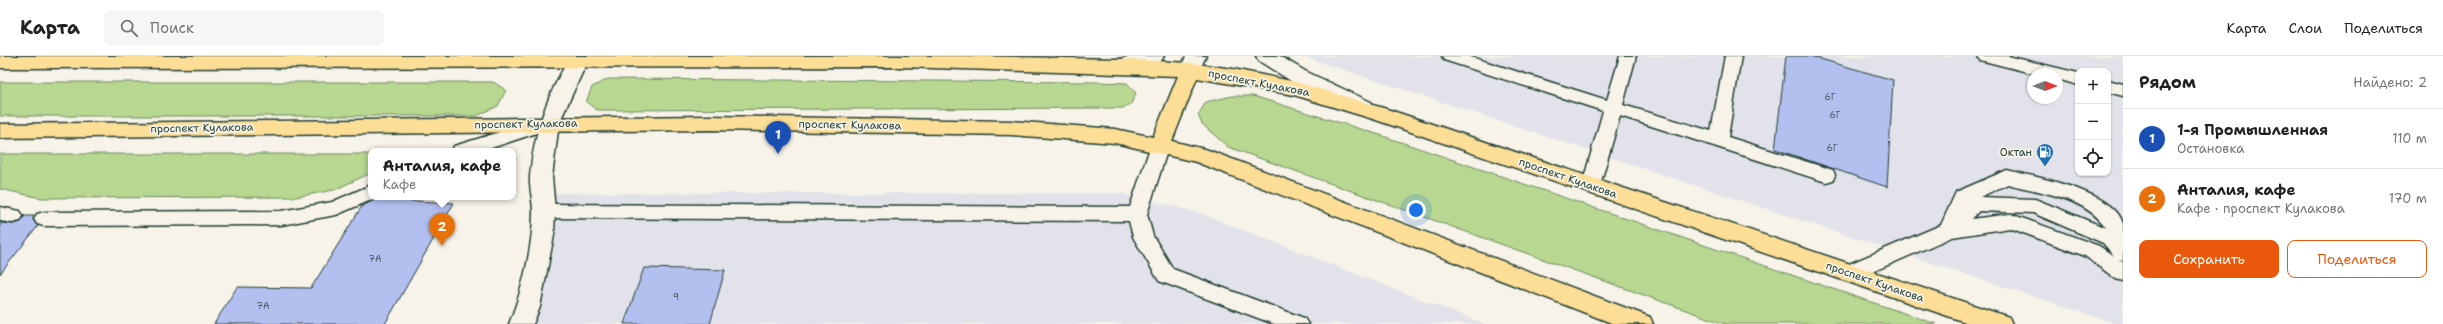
<!DOCTYPE html>
<html lang="ru">
<meta charset="utf-8">
<style>
:root{--surface:#fff;--page:#f6f6f6;--text:#222;--muted:#767676;--line:#e0e0e0;--accent:#ea580c}
body{margin:0;font-family:"Shantell Sans",sans-serif;background:var(--page);color:var(--text)}
.controls{position:absolute;right:12px;top:12px;display:grid;overflow:hidden;border-radius:8px;box-shadow:0 1px 3px #0004}
.controls button{width:36px;height:36px;display:grid;place-items:center;padding:0;border:0;border-bottom:1px solid var(--line);background:var(--surface);color:var(--text);font:20px sans-serif}
.compass{position:absolute;left:2027px;top:12px;width:36px;height:36px;border-radius:50%;background:var(--surface);box-shadow:0 1px 3px #0004;rotate:90deg}
.you{position:absolute;left:1416px;top:154px;width:14px;height:14px;margin:-10px;border:3px solid #fff;border-radius:50%;background:#1a73e8;box-shadow:0 0 0 6px #1a73e833}
.badge{display:grid;place-items:center;width:26px;height:26px;border-radius:50%;background:var(--accent);color:#fff;font-size:13px;font-weight:700}
.pin{position:absolute;translate:-50% -33px;filter:drop-shadow(0 1px 2px #0008)}
.pin::after{content:'';position:absolute;top:21px;width:14px;height:12px;background:inherit;clip-path:polygon(0 0,100% 0,50% 100%)}
.popup{position:absolute;left:368px;top:92px;width:148px;height:52px;box-sizing:border-box;display:grid;place-content:center;border-radius:8px;background:var(--surface);filter:drop-shadow(0 1px 3px #0005);font-size:13px;white-space:nowrap;color:var(--muted)}
.popup b{font-size:15px;color:var(--text)}
.popup::after{content:'';position:absolute;left:50%;top:100%;margin-left:-8px;border:8px solid transparent;border-top-color:var(--surface)}
.list{margin:0;padding:0;list-style:none}
h2{display:flex;justify-content:space-between;align-items:center;height:52px;margin:0;padding:0 16px;font-size:17px}
h2 small{font-size:13px;font-weight:400;color:var(--muted)}
.list li{display:grid;grid-template-columns:26px 1fr auto;gap:12px;align-items:center;box-sizing:border-box;height:60px;padding:0 16px;border-top:1px solid var(--line)}
.list b{display:block;font-size:15px;white-space:nowrap}
.list p{margin:0;font-size:13px;white-space:nowrap;color:var(--muted)}
.list em{font-size:13px;font-style:normal;color:var(--muted)}
.actions{display:flex;gap:8px;padding:12px 16px}
.actions a{flex:1;padding:9px 0;border:1px solid var(--accent);border-radius:8px;text-align:center;font-size:14px;color:var(--accent)}
.actions .main{background:var(--accent);color:#fff}
.icon{flex:none;width:22px;height:22px;fill:none;stroke:currentColor;stroke-width:2;stroke-linecap:round;stroke-linejoin:round}
.map{position:relative;flex:none;width:2123px;height:268px;overflow:hidden}
header{display:flex;align-items:center;gap:24px;box-sizing:border-box;height:56px;padding:0 20px;background:var(--surface);border-bottom:1px solid var(--line)}
header strong{font-size:19px}
nav{display:flex;gap:22px;margin-inline-start:auto;font-size:14px}
.search{width:280px;height:36px;background:var(--page);display:flex;align-items:center;gap:10px;box-sizing:border-box;padding:0 14px;border-radius:8px;color:var(--muted);font-size:15px}
main{display:flex}
aside{flex:1;background:var(--surface)}
.map>svg:first-child{display:block}
.built{fill:#e2e3ea;fill-rule:evenodd}
.green{fill:#b8d790;stroke:#6c8a62}
.building{fill:#b2bfef;stroke:#1f3d34}
.lines{fill:none;stroke-linecap:round;stroke-linejoin:round}
.service-casing{stroke:#1f3d34;stroke-width:3}
.minor-casing{stroke:#1f3d34;stroke-width:3}
.primary-casing{stroke:#1f3d34;stroke-width:3}
.service{fill:#f7f3e8;fill-rule:evenodd}
.minor{fill:#f7f3e8;fill-rule:evenodd}
.primary{fill:#fdde96;fill-rule:evenodd}
.labels{text-anchor:middle;dominant-baseline:central;stroke-width:3.5;stroke-linejoin:round;paint-order:stroke}
.number-label{font-size:9px;fill:#445e63}
.street-label{font-size:11px;fill:#1f3d34;stroke:#f7f3e8}
.poi-label{font-size:11px;fill:#1f3d34;stroke:#f7f3e8;text-anchor:end}
</style>
<header>
<strong>Карта</strong>
<div class="search"><svg class="icon" aria-label="search" viewBox="0 0 24 24"><circle cx="10" cy="10" r="6"/><path d="M15 15l6 6"/></svg>Поиск</div>
<nav><a>Карта</a><a>Слои</a><a>Поделиться</a></nav>
</header>
<main>
<div class="map">
<svg width="2123" height="268" viewBox="0 0 2123 268">
<rect width="100%" height="100%" fill="#f7f3e8"/>
<filter id="ink" filterUnits="userSpaceOnUse"><feTurbulence type="fractalNoise" baseFrequency=".025" numOctaves="2"/><feDisplacementMap in="SourceGraphic" scale="8" xChannelSelector="R" yChannelSelector="G"/><feConvolveMatrix kernelMatrix="1 2 1 2 8 2 1 2 1" color-interpolation-filters="sRGB"/></filter>
<g filter="url(#ink)">
<path class="built" d="M1301,0H2123V268H2117ZM2078,15H2108V117H2078ZM2033,18H2057V42H2033Z
M555,137H1119L1197,156L1484,268H529L553,159Z"/>
<path class="green" d="M608,23L1097,26L1127,27L1136,37L1131,48L1123,52L597,54L586,46L592,31Z
M0,26H493L506,34L498,50L477,60H0Z
M1232,40H1253L1380,79L1936,268H1725L1228,91L1202,68L1198,59L1206,46Z
M0,98H371V117L334,134L296,141L41,142L0,133Z"/>
<path class="building" d="M1786,0H1810L1893,24L1887,131L1775,93Z
M377,143L454,147L385,268H214L237,231L311,232L362,150Z
M24,160H34L33,164L38,170L0,218V167L13,168L21,166Z
M644,212L725,214L710,268H624Z"/>
<g class="lines">
<g class="service-casing">
<path id="service" d="M1442,0H1468L1607,44L1620,0H1636L1623,49L1711,75L1725,0H1741L1728,81L1833,114L1835,119L1833,124L1826,126L1620,60L1600,129L1598,134L1591,136L1584,134L1582,129L1603,55L1444,4Z
M1978,0H2008L2078,17V29L2057,23V18H2035L1980,4Z
M2108,24L2123,28V40L2108,36Z
M546,62L552,64L555,68L552,72L482,95H452L454,90Z
M1160,83L1166,84L1169,89L1147,158L1153,180L1173,213L1304,262L1308,268H1274L1159,225L1133,181L1129,165L544,162L537,160L534,155L537,150L544,148L1130,151L1151,89L1154,84Z
M2007,114C2035,121 2116,135 2123,168C2123,179 2123,193 2123,205L2118,203L2123,206V225L2116,223L2085,200L2010,172L1952,181L1856,223L1849,225L1842,223L1839,217L1842,211L1941,169L1956,136ZM2008,128C2041,137 2086,141 2106,172L2035,143L1980,141ZM1979,155L2033,157L2103,187L2114,200L2099,190L2011,158L1971,163Z
M371,129V141H378L336,159L281,169L44,170L37,168L34,163L37,158L44,156L281,155L332,146Z
M0,151L20,155L23,160L20,165L13,167L0,165Z"/>
</g>
<g class="minor-casing">
<path id="minor" d="M571,0H585L588,4L559,67L552,121L555,155L554,179L540,251L533,268H509C522,236 533,190 533,156C533,144 529,131 530,120C534,77 548,36 571,0Z
M1131,0H1164L1161,5L1120,17L1113,15L1110,10L1113,5Z
M1186,0H1206L1197,19L1190,21L1183,19L1180,14Z
M1256,0H1280L1305,15L1371,46L1374,51L1371,56L1364,58L1357,56L1291,25L1259,5Z"/>
</g>
<g class="primary-casing">
<path id="primary" d="M0,0H966L1120,3L1190,7L1233,13L1296,26L1390,54L2009,261L2012,268H1971L1376,64L1294,39L1197,22L1172,85L1208,94L1650,261L1653,268H1614L1196,106L1115,87L1011,79L708,74L0,82V68L708,60L1011,65L1115,73L1153,81L1178,20L901,11L0,12Z"/>
</g>
<use href="#service" class="service"/>
<use href="#minor" class="minor"/>
<use href="#primary" class="primary"/>
</g>
</g>
<defs>
<g id="fuel-pin" transform="scale(0.9)"><path d="M0 17L-7.5 6A9.5 9.5 0 1 1 7.5 6Z" fill="#1f6fb2" stroke="#f7f3e8"/><path d="M-5.5-6h7V0h2V4h1.3V-2.5L3-4.5l.8-.8L6-3V5H2.5V1h-1V6h-7ZM-4.2-4.7v3.2H.2V-4.7Z" fill="#fff"/></g>
</defs>
<g fill-rule="evenodd">
<use href="#fuel-pin" x="2045" y="96"/>
</g>
<g class="labels">
<g class="number-label">
<text x="1830" y="41">6Г</text>
<text x="1835" y="59">6Г</text>
<text x="1832" y="92">6Г</text>
<text x="375" y="203">7А</text>
<text x="676" y="241">9</text>
<text x="263" y="250">7А</text>
</g>
<g class="street-label">
<text transform="translate(1259 27) rotate(11)">проспект Кулакова</text>
<text transform="translate(526 68) rotate(-1)">проспект Кулакова</text>
<text transform="translate(850 69) rotate(1)">проспект Кулакова</text>
<text transform="translate(202 72) rotate(-1)">проспект Кулакова</text>
<text transform="translate(1568 122) rotate(19)">проспект Кулакова</text>
<text transform="translate(1875 226) rotate(19)">проспект Кулакова</text>
</g>
<g class="poi-label">
<text x="2032" y="96">Октан</text>
</g>
</g>
</svg>
<div class="controls">
<button>+</button>
<button>−</button>
<button><svg class="icon" aria-label="locate" viewBox="0 0 24 24"><circle cx="12" cy="12" r="6"/><path d="M12 2v4M12 18v4M2 12h4M18 12h4"/></svg></button>
</div>
<svg class="compass" viewBox="-18 -18 36 36"><path d="M0-13l5 13h-10z" fill="#e53935"/><path d="M0 13l5-13h-10z" fill="#767676"/></svg>
<div class="you"></div>
<div class="pin badge" style="left:778px;top:98px;background:#1a4fb4">1</div>
<div class="pin badge" style="left:442px;top:190px;background:#e8710a">2</div>
<div class="popup"><b>Анталия, кафе</b>Кафе</div>
</div>
<aside>
<h2>Рядом<small>Найдено: 2</small></h2>
<ul class="list">
<li><span class="badge" style="background:#1a4fb4">1</span><div><b>1-я Промышленная</b><p>Остановка</p></div><em>110 m</em></li>
<li><span class="badge" style="background:#e8710a">2</span><div><b>Анталия, кафе</b><p>Кафе · проспект Кулакова</p></div><em>170 m</em></li>
</ul>
<div class="actions"><a class="main">Сохранить</a><a>Поделиться</a></div>
</aside>
</main>
